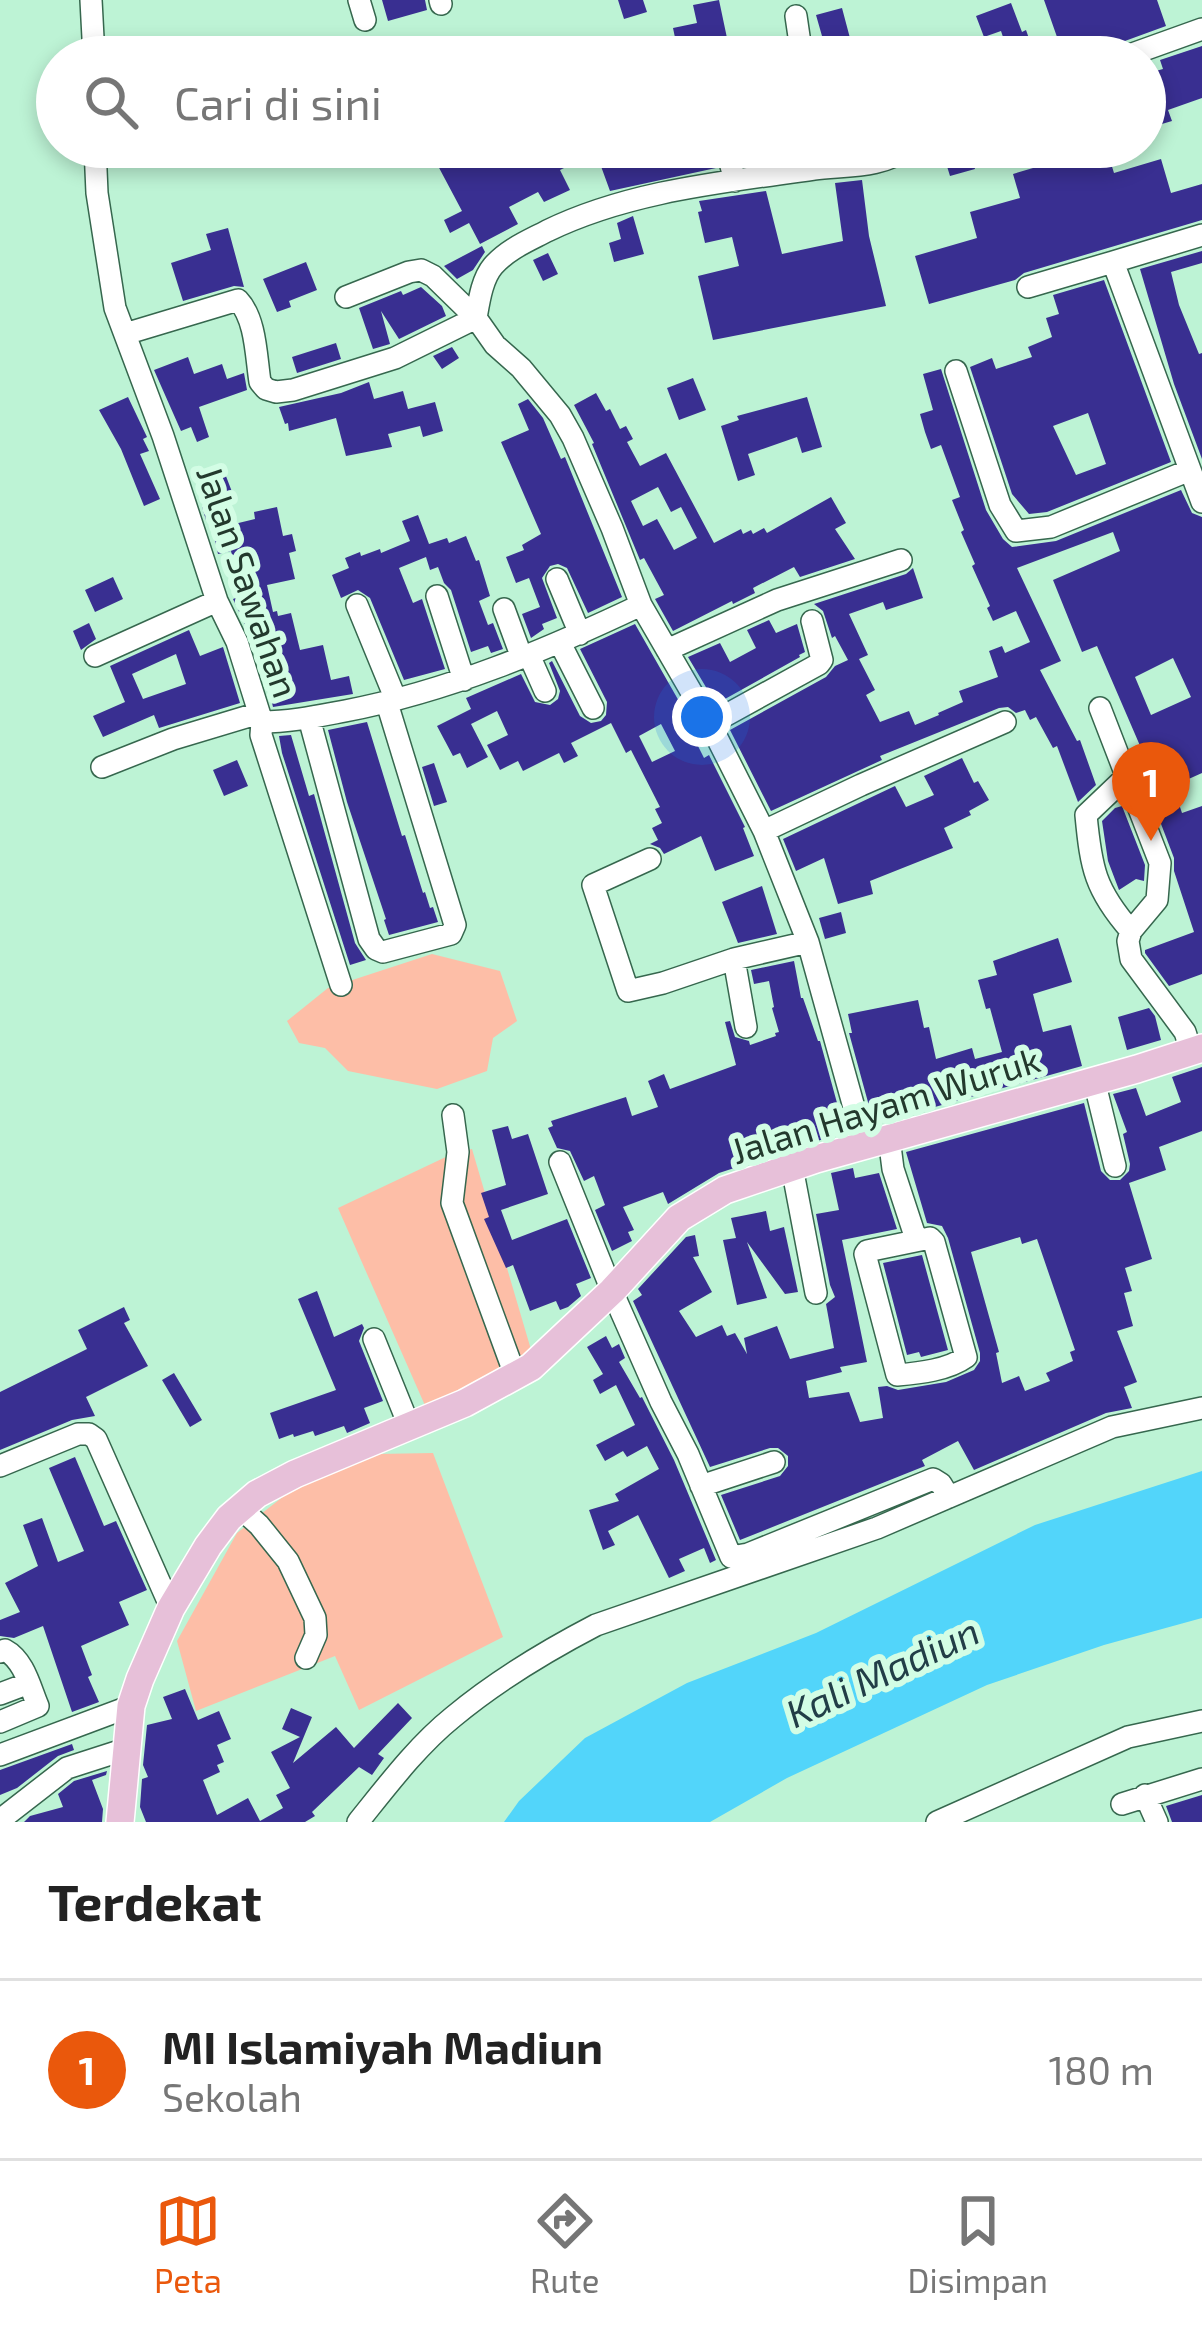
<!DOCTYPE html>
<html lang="id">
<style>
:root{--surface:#fff;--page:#f2f2f2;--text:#222;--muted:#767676;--line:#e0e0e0;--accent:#ea580c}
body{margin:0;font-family:"Exo 2",sans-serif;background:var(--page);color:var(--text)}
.you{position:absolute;left:702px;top:717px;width:42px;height:42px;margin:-30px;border:9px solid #fff;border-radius:50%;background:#1a73e8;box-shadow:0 0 0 18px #1a73e833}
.badge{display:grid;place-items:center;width:78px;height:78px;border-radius:50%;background:var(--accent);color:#fff;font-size:39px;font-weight:700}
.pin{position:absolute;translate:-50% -99px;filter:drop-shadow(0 3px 6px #0008)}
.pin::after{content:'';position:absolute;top:63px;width:42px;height:36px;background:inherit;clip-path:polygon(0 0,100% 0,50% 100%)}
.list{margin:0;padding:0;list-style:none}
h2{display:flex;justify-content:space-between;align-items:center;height:156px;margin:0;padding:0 48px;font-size:51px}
h2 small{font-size:39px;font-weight:400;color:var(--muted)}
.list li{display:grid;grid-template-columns:78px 1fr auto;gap:36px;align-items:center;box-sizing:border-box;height:180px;padding:0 48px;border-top:3px solid var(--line)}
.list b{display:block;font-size:45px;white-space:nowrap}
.list p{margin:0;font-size:39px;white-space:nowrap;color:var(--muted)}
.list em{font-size:39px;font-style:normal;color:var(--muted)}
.icon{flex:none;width:66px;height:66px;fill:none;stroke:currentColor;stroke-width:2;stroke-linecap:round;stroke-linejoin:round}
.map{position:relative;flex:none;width:1202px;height:1822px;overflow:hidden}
.search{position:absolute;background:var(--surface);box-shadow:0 6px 18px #0003;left:36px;right:36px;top:36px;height:132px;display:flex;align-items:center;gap:30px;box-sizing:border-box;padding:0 42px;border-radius:66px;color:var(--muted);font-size:45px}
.sheet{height:336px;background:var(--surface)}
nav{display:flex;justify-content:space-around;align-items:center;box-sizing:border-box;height:168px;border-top:3px solid var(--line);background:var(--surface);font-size:33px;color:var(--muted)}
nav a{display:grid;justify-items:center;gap:6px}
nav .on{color:var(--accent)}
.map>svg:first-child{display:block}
.green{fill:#fdbea7}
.water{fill:#52d5fa}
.building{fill:#392f91;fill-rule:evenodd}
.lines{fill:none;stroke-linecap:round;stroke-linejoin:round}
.minor-casing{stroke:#36674e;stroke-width:24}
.major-casing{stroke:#fff;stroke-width:30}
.minor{stroke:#fff;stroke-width:21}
.major{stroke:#e7c0d9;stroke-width:27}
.labels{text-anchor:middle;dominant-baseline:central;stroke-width:12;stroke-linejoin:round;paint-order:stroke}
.street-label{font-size:36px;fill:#23392d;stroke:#d3fde5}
.water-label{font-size:39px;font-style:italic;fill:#223e47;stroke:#d3fde5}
</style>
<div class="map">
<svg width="1202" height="1822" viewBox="0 0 1202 1822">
<rect width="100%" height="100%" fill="#bdf3d5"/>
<path class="green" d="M432,954L500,971L517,1021L493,1038L487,1071L437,1089L348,1071L325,1048L299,1043L287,1021L328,988Z
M472,1149L532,1353L427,1410L338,1208L450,1155Z
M433,1453L503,1637L359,1710L335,1656L196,1711L177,1641L237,1533L289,1492L377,1454Z"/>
<path class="water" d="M1202,1471V1618L1104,1645L987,1685L787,1778L710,1822H504L519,1801L585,1738L687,1683L816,1633L1035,1525Z"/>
<path class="building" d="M382,0H425L427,10L388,21Z
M618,0H643L647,12L624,19Z
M719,0L731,57H679L673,28L697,23L693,5Z
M1044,0H1157L1166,26L1103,49L1100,40L1063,54Z
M1011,3L1022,32L1026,30L1032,47L1009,55L1001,31L984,37L976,16Z
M842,8L855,57H828L816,15Z
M641,40L646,57H591V52Z
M1202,46V98L1168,110L1172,121L1145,129V74L1163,69L1160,60Z
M422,147H559L566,167L560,170L570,190L544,202L538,192L509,207L518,224L480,244L469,223L450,233L444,220L462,211L437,164L432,166Z
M594,147H632L633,150L645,147H711L716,168L610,191Z
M757,147H800L801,156L760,161Z
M941,147H969L975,169L950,176Z
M1064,147H1106L1114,173L1161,159L1171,193L1202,184V220L1024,273L1015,280L929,304L915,256L977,238L970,212L1020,198L1013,174L1067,158Z
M862,180L869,236L886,306L713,340L698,276L739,266L732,237L705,243L698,212L702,211L699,201L766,191L782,254L843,241L835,183Z
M633,216L644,254L614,262L609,243L621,239L617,223Z
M228,228L244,287L234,286L183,301L171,263L211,250L206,234Z
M482,246L485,252L473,270L457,279L444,266Z
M1202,251V263L1171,272L1179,305L1199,354L1202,353V459L1174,384L1140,269Z
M548,253L558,274L543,281L533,260Z
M306,262L317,290L289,301L291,307L277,312L263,279Z
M1104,280L1171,462L1047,512L1029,514L1012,494L970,367L992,358L996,369L1032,357L1028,347L1052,337L1046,318L1059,314L1053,295ZM1088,413L1106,464L1076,475L1053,426Z
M421,287L442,306L446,316L399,339L381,311L390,344L373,349L359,308L401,291L403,295Z
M336,343L341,359L297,373L292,357Z
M452,347L459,358L442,369L433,356Z
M188,357L194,374L222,364L227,379L244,373L247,390L199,407L209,437L197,442L191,427L181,431L154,370Z
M941,369L986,510L1003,539L1012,547L1056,541L1181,490L1192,513L1202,517V773L1173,786L1182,813L1202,806V974L1169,986L1145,953V950L1194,932L1174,871V858L1150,795L1160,792L1097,646L1082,652L1053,580L1120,551L1113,532L1017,568L1061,661L1040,670L1077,741L1080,740L1096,785L1078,802L1057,746L1053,748L1036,717L1030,720L1025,710L1016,713L1008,707L999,708L880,756L882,760L771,811L730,730L826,677L835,666L848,660L835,636L832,638L823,611L814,604L906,574L913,568L923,598L886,610L883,602L849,614L868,655L859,659L875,690L866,695L880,722L909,711L915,725L939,715L938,713L963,702L959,691L998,677L989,651L1002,646L1005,653L1030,642L1016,611L993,621L987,608L990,606L972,566L975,564L961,532L964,530L952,500L960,497L941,445L931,449L925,432L920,414L933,410L923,374ZM1173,658L1191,697L1151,715L1135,677Z
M693,378L706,410L679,420L667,388Z
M369,382L374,399L403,391L408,409L435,402L443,431L423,437L420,426L388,434L392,447L346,456L336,418L289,431L288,423L285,424L279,407L341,393Z
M596,393L606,411L610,409L620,429L626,426L633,439L627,442L640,466L666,453L714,543L741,529L743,534L751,530L753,534L764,528L767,533L831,497L846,523L835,529L855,559L800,577L794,567L753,588L755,593L733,604L732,601L673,631L655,599L664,595L644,558L640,560L592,444L594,443L574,405ZM658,487L671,512L681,507L697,538L674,550L657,519L643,526L631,501Z
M128,397L147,437L143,439L149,451L140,454L160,499L144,506L121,449L99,410Z
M807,397L822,447L802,453L797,437L748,454L755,475L738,481L721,426L739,420L737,416Z
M528,399L543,418L561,459L565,457L622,597L588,613L567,568L558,564L550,566L542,578L557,618L542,624L544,629L531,638L522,614L540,607L529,578L516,583L506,557L524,550L522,545L541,534L501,442L529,430L518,404Z
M224,471L234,497L208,503L204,475Z
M220,502L226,526L255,519L254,512L277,507L283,536L292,534L296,551L289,553L295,579L267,585L273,612L277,611L278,616L291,613L300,650L323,645L331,680L349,676L353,694L273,707L255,634L250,635L233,599L241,596L231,551L218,554L210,519L206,520L202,507Z
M418,515L429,544L447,538L449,543L466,536L476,561L479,560L490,596L479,601L488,625L493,623L503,649L491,653L488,646L471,652L451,590L444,583L438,567L430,570L426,557L399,568L413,603L422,599L445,669L404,680L370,598L358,590L341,598L332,575L349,568L345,558L360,552L361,556L380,549L381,553L410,541L402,521Z
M113,577L123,599L95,612L85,590Z
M769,620L776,633L797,624L805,652L799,655L800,657L716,704L688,657L720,643L730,662L756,648L747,630Z
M89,623L96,639L81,650L73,631Z
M635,624L680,703L688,718L685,720L704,758L709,755L745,827L743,828L754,856L715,871L701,836L664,854L660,848L650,844L658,840L652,828L662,823L655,809L660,807L631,750L626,753L611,723L571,743L578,756L564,763L559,753L523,771L518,761L500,770L487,745L508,735L497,711L471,724L488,757L467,768L460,753L453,756L437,726L471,709L466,698L521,674L535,702L550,705L558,699L560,691L549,663L552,661L580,716L591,723L601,721L606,715L607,702L580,649ZM661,724L675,751L652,762L639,736Z
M189,630L200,656L223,647L240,703L159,728L154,715L103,737L93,716L125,702L110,666ZM176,654L186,684L143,699L132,674Z
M367,722L402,836L405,835L423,893L425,892L430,908L433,907L438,922L389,935L384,920L386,919L347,802L328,730Z
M291,735L309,796L314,794L355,943L366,960L350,965L282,753L279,736Z
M962,758L974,783L978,781L989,800L969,811L971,815L944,828L953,848L870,881L873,894L838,904L824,858L796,871L783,839L895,786L906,807L934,795L924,776Z
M237,760L248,786L224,796L213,770Z
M434,763L447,802L434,806L422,767Z
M1122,806L1145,865L1144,881L1136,879L1119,890L1108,861L1102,821L1115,808Z
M762,886L777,934L738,943L722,902Z
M841,912L846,933L825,939L819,918Z
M1058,938L1072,982L1033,994L1043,1032L1071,1025L1082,1066L874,1124L849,1033H852L848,1014L918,1000L924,1028L929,1027L936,1059L972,1048L975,1059L1002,1052L990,1008L986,1009L978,980L997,975L993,961Z
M794,961L801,998H803L818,1041H820L845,1132L719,1173L668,1204L663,1192L623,1207L634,1230L628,1232L632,1241L612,1251L595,1210L605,1205L594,1176L584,1181L570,1151L557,1148L548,1128L553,1126L551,1121L626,1097L632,1116L658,1107L648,1081L664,1074L670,1089L736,1065L725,1022L730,1021L735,1037L749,1041L750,1045L776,1036L775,1033L779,1032L772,1008L774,1007L769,981L754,984L751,970Z
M1149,1008L1155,1016L1161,1040L1127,1050L1118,1017Z
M1202,1067V1131L1159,1147L1166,1170L1129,1183L1152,1259L1125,1268L1132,1291L1124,1293L1133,1326L1117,1331L1137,1382L1124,1387L1132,1408L1106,1413L974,1470L958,1441L922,1460L925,1466L740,1540L721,1495L780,1476L788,1466V1456L778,1448H770L710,1467L633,1301L642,1295L638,1289L686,1237L695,1235L699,1256L693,1257L712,1292L679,1311L696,1337L722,1325L727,1336L735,1333L747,1354L744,1338L777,1326L790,1359L834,1348L826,1304L835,1297L830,1285L816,1214L839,1210L831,1173L853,1168L855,1178L879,1173L897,1229L842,1240L867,1362L840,1367L842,1372L806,1381L809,1398L849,1392L860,1422L883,1418L878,1387L887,1386L898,1390L946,1382L974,1370L980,1361V1353L948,1238L942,1226L927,1223L906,1152L1084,1103L1101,1171L1110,1180H1120L1129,1171L1130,1164L1123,1134L1127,1132L1113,1094L1136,1088L1146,1116L1181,1102L1172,1077ZM1020,1237L1022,1244L1037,1239L1075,1350L1070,1352L1073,1361L1046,1373L1050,1381L1025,1391L1019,1376L1002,1383L996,1353L999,1352L971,1252Z
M508,1126L512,1139L528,1134L548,1194L501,1210L512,1240L567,1219L591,1278L576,1284L581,1296L568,1307L560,1310L556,1301L530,1311L513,1265L506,1268L484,1219L489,1217L481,1193L506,1185L492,1130Z
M766,1211L770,1231L784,1227L798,1292L785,1294L747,1242L767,1298L737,1305L723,1240L736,1238L731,1218Z
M922,1255L948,1350L921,1357L919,1352L907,1355L883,1263Z
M317,1291L334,1337L362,1324L364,1328L359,1341L383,1401L364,1408L370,1423L347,1433L344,1426L315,1436L313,1431L294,1437L293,1434L279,1439L270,1413L336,1390L298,1299Z
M124,1307L130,1320L124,1323L148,1366L86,1397L95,1416L72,1420L0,1450V1392L87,1349L78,1330Z
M606,1336L612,1348L619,1344L625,1358L619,1362L640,1398L642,1397L674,1460L716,1560L710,1563L704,1548L679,1559L685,1571L669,1578L638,1515L608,1531L615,1545L603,1550L589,1510L619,1501L615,1494L659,1469L647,1446L627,1457L623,1451L605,1461L596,1445L635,1425L616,1385L600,1394L593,1380L603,1374L587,1347Z
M174,1373L202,1420L190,1427L162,1380Z
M75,1457L104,1526L116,1521L147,1590L119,1602L129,1625L81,1646L92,1675L88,1677L99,1702L72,1712L43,1626L14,1638L0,1636V1620L20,1612L5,1583L38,1566L23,1525L42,1518L58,1562L84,1551L49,1468Z
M185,1689L198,1720L219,1711L231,1739L217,1745L224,1762L217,1765L220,1772L203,1780L217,1815L248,1798L260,1821L283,1808L276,1795L290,1788L271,1752L300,1737L282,1729L291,1708L312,1717L293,1763L336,1727L354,1748L398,1703L412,1718L378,1754L384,1758L372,1775L359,1767L312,1812L315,1816L305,1822H146L140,1807L142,1779L148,1777L143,1765L147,1725L172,1719L163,1697Z
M72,1744L74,1750L58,1756L17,1788L0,1795V1770Z
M107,1771L106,1775L92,1780L103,1809L102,1822H24L30,1816L63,1807L58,1794L74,1781Z
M1202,1795V1822H1172L1166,1806Z"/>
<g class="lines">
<g class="minor-casing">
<path id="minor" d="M91,0L94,57
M359,0L365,20
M440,0L441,4
M796,16L802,57
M1124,57L1202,29
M95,147L97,193L115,308L163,436L217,601L237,642L262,722C290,722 318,716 345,711C449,691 546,650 641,605
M726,147L735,181
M1202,235L1113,262L1202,502
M1028,287L1113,262
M346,297L409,272L421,270L433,276L476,318L495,345L521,368L560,415L573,438L612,528L641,605L710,724L764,831L808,942L865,1147
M476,318C479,301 482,279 493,266C508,249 528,241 547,231C629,191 724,182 814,169C848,165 882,168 910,147
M125,334L238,300C256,319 256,356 260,382L266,389L276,392L293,390L395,358L476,318
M956,371L1000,505L1016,531L1051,527L1190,470
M557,579L580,634
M437,596L464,680
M357,605L396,700
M504,609L522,658
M560,643L593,708
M667,650L777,600L901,560
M529,655L545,691
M95,656L217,601
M1100,708L1160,863L1157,900L1131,931L1128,941L1131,959L1185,1032L1191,1051
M309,718L369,939L376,949L383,952L451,934L455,925L387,703
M262,722L261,735L341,985
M710,724L819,664L822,660L812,621
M102,767L173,739L259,713
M1127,776L1086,815C1091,868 1095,890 1131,931
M764,831L861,785L1005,722
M650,859L593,885L628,991L663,983L734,959
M746,1027L734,959L808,942
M1094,1080L1115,1166
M453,1115L458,1152L452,1203L515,1375
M889,1138L893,1169L916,1239
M560,1162L612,1291L661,1402L688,1454L731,1557L748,1554L933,1479L941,1484L949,1497
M792,1167L816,1293
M930,1238L934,1242L966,1357C948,1370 920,1373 897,1375L865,1254L867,1251Z
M374,1339L410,1428
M0,1466L78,1434H89L96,1439L171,1608
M701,1486L774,1462
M239,1507L259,1525L288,1561L315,1618L316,1635L306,1658
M0,1652L5,1650C24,1660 30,1687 38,1706L0,1722
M0,1694L29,1683
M0,1755L131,1706
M1145,1795L1157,1822
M1122,1804L1202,1779
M0,1820L67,1768L126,1749
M358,1822C387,1786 417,1746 453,1717C495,1682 548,1650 596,1625L877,1528L1112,1427L1202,1408
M937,1822L1128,1737L1202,1721"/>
</g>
<g class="major-casing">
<path id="major" d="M120,1822L131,1706L140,1679L171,1608L208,1546L229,1518L257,1494L295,1474L465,1403L531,1367L612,1291L679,1218L725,1190L816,1159L1137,1069L1202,1048"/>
</g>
<use href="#minor" class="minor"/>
<use href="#major" class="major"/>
</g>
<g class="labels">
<g class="street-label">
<text transform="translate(249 581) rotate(71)">Jalan Sawahan</text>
<text transform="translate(885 1104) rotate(-17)">Jalan Hayam Wuruk</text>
</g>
<g class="water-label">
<text transform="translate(882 1671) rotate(-25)">Kali Madiun</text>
</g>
</g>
</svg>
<div class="you"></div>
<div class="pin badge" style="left:1151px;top:841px">1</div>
<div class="search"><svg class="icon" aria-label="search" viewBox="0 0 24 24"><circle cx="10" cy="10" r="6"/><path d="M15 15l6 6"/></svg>Cari di sini</div>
</div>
<section class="sheet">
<h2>Terdekat<small></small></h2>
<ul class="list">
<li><span class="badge">1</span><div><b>MI Islamiyah Madiun</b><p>Sekolah</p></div><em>180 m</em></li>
</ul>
</section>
<nav>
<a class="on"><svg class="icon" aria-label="map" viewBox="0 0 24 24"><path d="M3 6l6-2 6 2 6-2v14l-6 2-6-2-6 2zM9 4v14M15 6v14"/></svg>Peta</a>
<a><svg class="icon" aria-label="directions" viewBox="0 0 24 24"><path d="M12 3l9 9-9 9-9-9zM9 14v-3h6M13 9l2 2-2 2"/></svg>Rute</a>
<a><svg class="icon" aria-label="saved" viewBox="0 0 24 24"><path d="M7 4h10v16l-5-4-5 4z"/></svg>Disimpan</a>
</nav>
